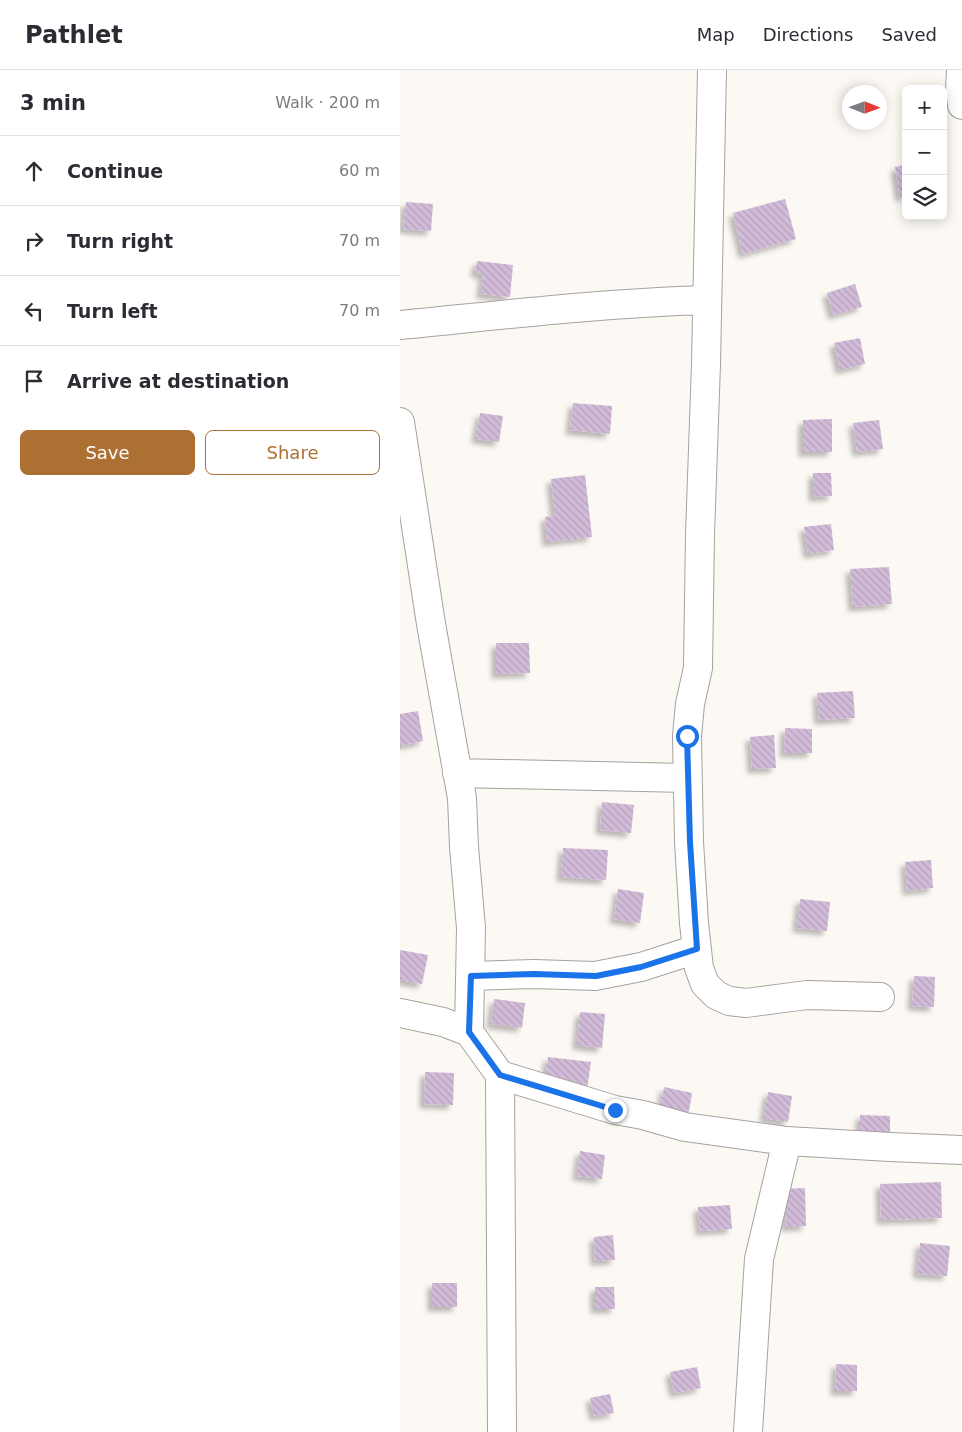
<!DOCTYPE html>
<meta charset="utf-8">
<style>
:root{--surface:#fff;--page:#f2f2f3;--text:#2b2b33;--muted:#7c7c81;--line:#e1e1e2;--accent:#ad7033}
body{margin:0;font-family:"DejaVu Sans",sans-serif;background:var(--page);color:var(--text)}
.controls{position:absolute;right:15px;top:15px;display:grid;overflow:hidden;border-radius:8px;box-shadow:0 2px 12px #0003}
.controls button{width:45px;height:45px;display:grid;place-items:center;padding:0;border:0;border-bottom:1px solid var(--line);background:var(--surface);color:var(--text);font:25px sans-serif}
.compass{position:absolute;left:442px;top:15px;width:45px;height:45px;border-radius:50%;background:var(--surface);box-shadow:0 2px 12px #0003;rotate:91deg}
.stop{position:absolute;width:15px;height:15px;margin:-11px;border:4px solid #1a73e8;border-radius:50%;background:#fff}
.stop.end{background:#1a73e8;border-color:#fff;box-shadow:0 1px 5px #0008}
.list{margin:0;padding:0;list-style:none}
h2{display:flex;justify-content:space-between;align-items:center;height:65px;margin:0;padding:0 20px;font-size:21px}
h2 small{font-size:16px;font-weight:400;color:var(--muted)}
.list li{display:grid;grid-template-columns:32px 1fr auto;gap:15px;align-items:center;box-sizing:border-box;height:70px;padding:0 20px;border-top:1px solid var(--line)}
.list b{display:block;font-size:19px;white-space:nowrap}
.list em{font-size:16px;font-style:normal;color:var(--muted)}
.actions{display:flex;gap:10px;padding:15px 20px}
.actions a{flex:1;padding:11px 0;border:1px solid var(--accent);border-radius:8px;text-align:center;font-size:18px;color:var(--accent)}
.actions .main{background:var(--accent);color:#fff}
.icon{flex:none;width:28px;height:28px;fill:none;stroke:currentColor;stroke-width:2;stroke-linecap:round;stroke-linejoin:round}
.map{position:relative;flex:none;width:562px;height:1362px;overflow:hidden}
header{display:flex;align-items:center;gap:30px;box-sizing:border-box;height:70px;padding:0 25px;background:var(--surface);border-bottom:1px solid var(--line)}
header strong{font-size:24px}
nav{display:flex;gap:28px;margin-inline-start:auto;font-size:18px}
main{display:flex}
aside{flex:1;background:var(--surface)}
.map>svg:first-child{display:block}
.building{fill:url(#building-back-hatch);filter:url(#shadow)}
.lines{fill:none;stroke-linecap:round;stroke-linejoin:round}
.minor-casing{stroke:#a6a39e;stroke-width:30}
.minor{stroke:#fff;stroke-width:28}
.route{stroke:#1a73e8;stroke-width:6}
</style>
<header>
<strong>Pathlet</strong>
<nav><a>Map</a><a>Directions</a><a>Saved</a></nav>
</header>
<main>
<aside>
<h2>3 min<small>Walk · 200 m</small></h2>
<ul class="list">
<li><svg class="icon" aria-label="ahead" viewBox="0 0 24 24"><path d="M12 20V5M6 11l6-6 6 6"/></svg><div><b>Continue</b></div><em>60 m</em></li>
<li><svg class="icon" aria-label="right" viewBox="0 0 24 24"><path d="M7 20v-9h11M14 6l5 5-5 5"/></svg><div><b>Turn right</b></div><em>70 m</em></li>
<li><svg class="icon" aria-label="left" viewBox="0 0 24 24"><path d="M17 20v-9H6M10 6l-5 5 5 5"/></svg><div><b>Turn left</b></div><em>70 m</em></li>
<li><svg class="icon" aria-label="arrive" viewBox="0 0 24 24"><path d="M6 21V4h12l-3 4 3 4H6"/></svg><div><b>Arrive at destination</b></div></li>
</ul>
<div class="actions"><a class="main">Save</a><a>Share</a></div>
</aside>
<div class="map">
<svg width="562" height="1362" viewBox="0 0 562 1362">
<defs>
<pattern id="building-back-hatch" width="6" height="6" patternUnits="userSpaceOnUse" patternTransform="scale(1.25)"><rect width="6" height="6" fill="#d2bbd9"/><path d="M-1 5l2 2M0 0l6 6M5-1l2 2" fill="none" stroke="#b5a1ba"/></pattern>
<filter id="shadow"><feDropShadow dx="-4.5" dy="4.5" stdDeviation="2.5" flood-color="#0004"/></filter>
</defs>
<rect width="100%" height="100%" fill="#fcf8f4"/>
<path class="building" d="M506,95V126L500,127L495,97Z
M385,129L396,169L343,184L333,143Z
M6,132L33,134L31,161L3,159Z
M77,191L113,195L110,227L81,224L83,204L75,203Z
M455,214L462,237L433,245L427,223Z
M460,268L465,294L440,300L434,273Z
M173,333L212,336L210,364L170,360Z
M80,343L103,346L99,372L76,369Z
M432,349V382H403V350Z
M479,350L483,379L457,382L453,353Z
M413,403H431L432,426L413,427Z
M185,405L192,467L147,472L145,447L155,446L151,409Z
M431,454L434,480L408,484L404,457Z
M489,497L492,534L453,537L450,499Z
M96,573H129L130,603L96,604Z
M453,621L455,648L419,650L417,623Z
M18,641L23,671L0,676V644Z
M385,658L412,659V683H384Z
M374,665L376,698L352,699L350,667Z
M202,732L234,735L231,763L200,760Z
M163,778L208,780L206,810L161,807Z
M531,790L533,818L507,821L505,792Z
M218,819L244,823L240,853L214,849Z
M400,829L430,832L427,861L397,858Z
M0,880L28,885L22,914L0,910Z
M514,906L535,907L534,937L512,936Z
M94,929L125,933L122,958L91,954Z
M180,942L205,944L202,978L177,975Z
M148,987L191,992L187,1019L145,1014Z
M25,1002L54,1003L53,1035L24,1034Z
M264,1017L292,1023L288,1046L260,1040Z
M368,1022L392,1026L388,1052L364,1048Z
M460,1045L490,1046V1068H460Z
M180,1081L205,1085L202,1109L177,1106Z
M541,1112L542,1148L481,1150L480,1114Z
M405,1118L406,1156L386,1157L384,1119Z
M330,1135L332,1159L300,1161L298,1137Z
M213,1165L215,1190L195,1191L194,1167Z
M520,1173L550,1176L547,1206L517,1204Z
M32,1213H57V1237H32Z
M195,1217H214L215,1239H195Z
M436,1294L457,1295V1321H435Z
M297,1297L301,1318L274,1323L270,1302Z
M210,1324L214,1343L194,1346L190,1328Z"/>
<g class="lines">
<g class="minor-casing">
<path id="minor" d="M312,0L306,294L300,464L298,598L290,634L287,666L289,772L294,853L299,898L305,914L316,925L329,931L346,933L407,925L480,927
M561,0L560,20L562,35
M0,255C102,245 204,233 307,230
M0,352L31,554L62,728L64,777L71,858L69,962
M57,703L287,708
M71,906L134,904L195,906L241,897L297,879
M0,943L43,952L69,962L100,1005L215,1040L243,1045L285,1057L387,1071L490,1077L562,1080
M100,1005L102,1362
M348,1362L359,1189L387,1071"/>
</g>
<use href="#minor" class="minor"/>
</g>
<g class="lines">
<path class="route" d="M215,1040L100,1005L69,962L71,906L134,904L196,906L241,897L297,879L290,772L287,666"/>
</g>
</svg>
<div class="controls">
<button>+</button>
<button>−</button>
<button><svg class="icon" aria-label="layers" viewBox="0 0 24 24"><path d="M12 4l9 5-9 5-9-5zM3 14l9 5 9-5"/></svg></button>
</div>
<svg class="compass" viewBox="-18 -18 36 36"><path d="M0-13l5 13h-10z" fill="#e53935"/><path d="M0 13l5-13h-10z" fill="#7c7c81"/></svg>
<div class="stop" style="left:287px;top:666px"></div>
<div class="stop end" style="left:215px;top:1040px"></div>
</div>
</main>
